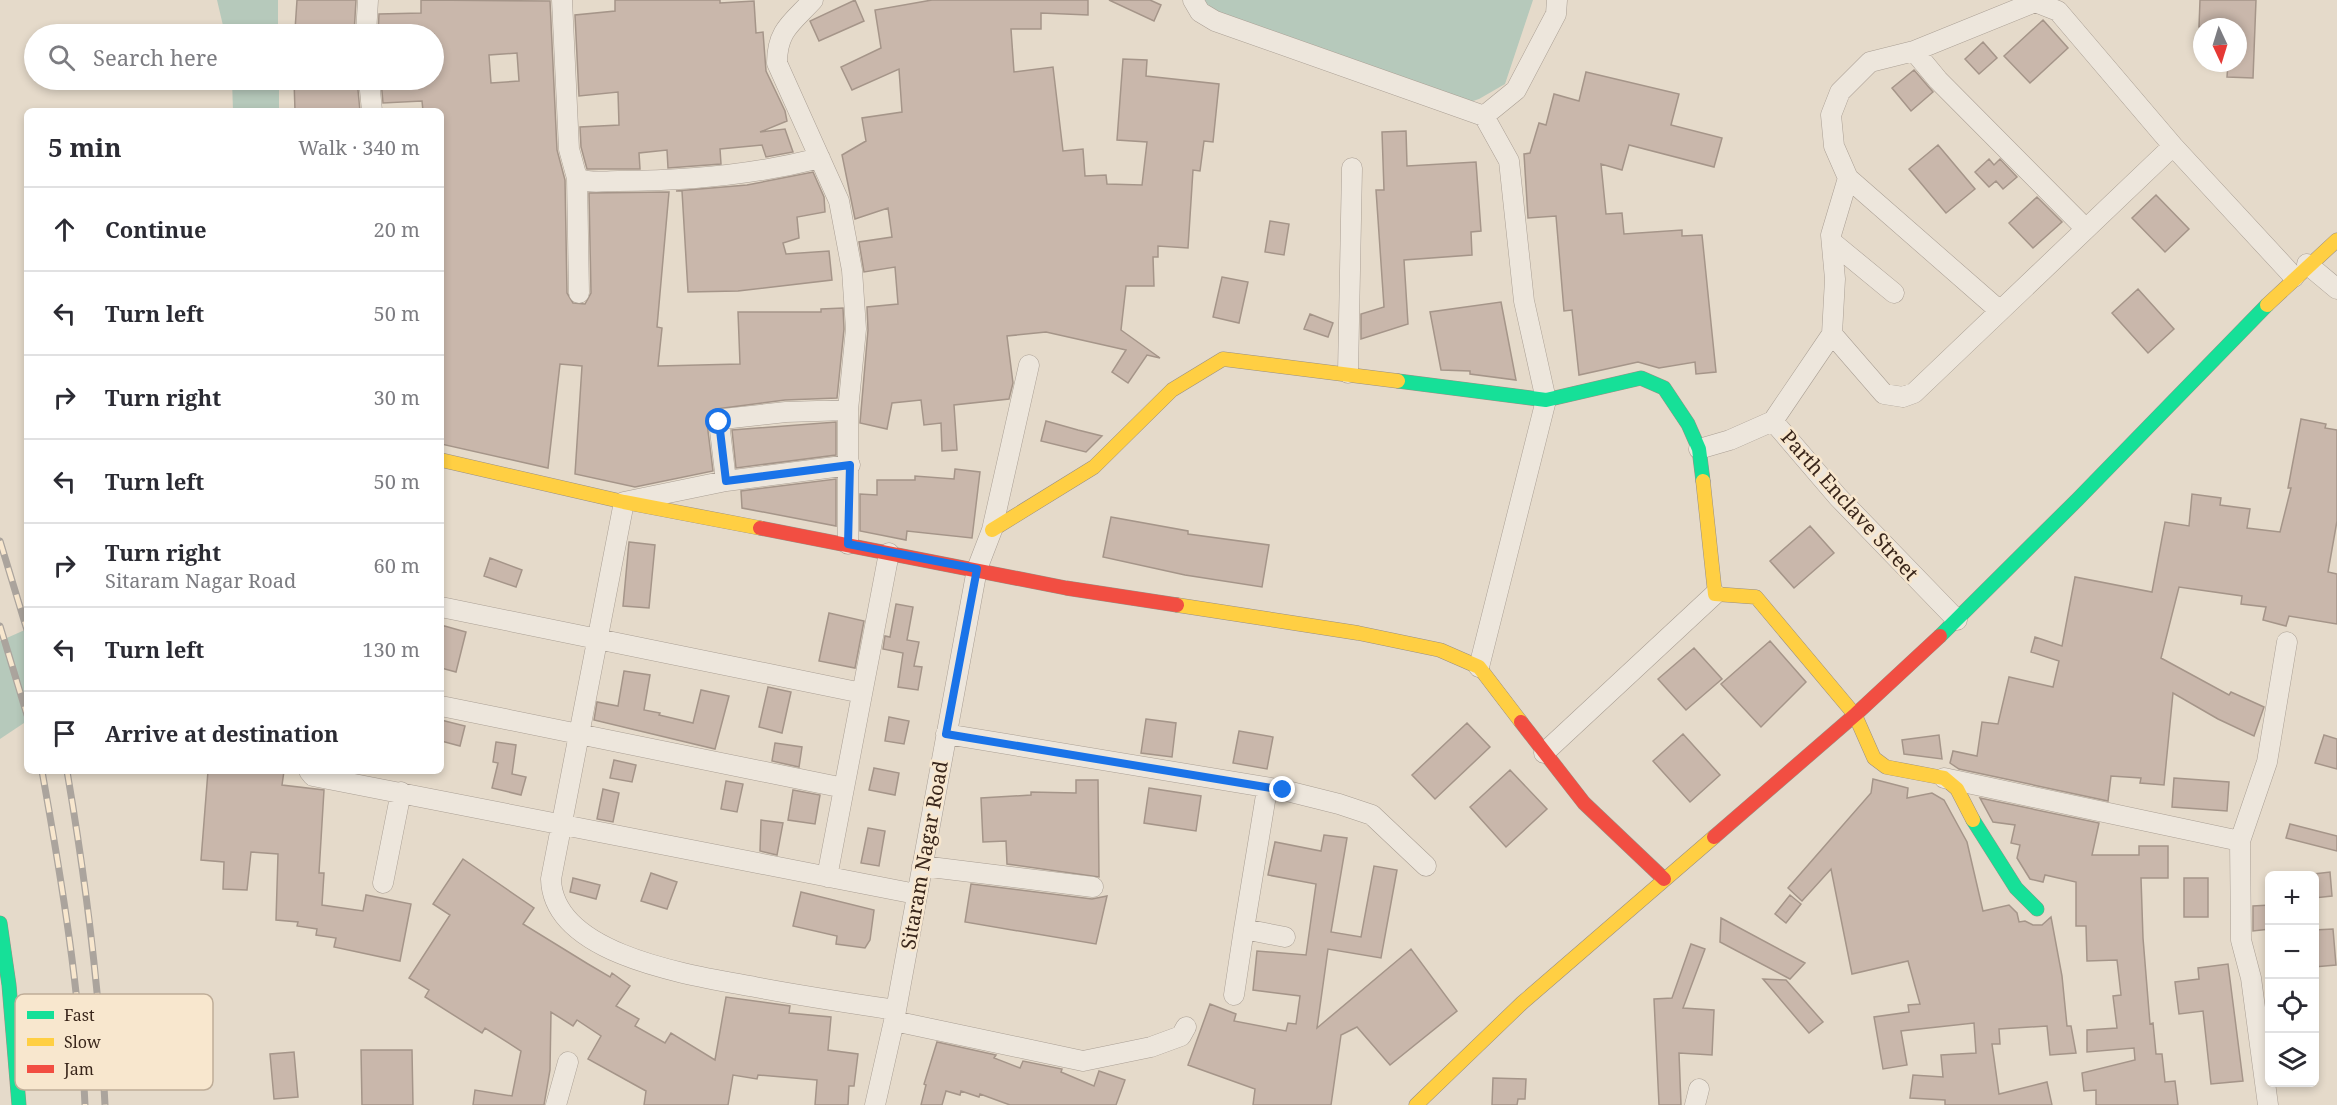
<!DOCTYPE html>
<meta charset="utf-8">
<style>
:root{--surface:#fff;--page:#f7f7f7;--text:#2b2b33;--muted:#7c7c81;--line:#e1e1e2}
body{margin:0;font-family:"Noto Serif",serif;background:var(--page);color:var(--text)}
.controls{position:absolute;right:18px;bottom:18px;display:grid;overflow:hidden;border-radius:9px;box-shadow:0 3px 9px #0003}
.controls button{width:54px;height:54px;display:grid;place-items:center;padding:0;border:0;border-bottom:2px solid var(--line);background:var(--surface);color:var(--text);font:30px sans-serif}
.compass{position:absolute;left:2193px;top:18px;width:54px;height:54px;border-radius:50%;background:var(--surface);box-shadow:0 3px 9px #0003;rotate:176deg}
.stop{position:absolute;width:18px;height:18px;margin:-14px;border:4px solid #1a73e8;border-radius:50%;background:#fff}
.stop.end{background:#1a73e8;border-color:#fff;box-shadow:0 2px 6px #0008}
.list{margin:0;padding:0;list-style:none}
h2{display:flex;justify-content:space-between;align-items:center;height:78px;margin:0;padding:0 24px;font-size:26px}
h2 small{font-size:20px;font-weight:400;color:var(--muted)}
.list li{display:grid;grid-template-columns:39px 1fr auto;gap:18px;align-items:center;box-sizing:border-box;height:84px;padding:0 24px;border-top:2px solid var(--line)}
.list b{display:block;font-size:22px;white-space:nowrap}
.list p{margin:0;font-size:20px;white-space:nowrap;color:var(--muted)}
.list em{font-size:20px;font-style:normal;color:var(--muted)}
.icon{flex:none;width:33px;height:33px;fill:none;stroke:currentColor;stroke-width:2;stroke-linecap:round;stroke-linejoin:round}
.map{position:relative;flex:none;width:2337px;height:1105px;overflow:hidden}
.search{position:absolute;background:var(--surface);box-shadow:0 3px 9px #0003;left:24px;top:24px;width:420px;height:66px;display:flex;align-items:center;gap:15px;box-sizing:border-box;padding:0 21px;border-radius:33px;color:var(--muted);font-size:22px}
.panel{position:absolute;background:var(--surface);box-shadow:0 3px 9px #0003;left:24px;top:108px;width:420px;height:666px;border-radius:9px}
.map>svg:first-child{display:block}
.water{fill:#b6c9bb}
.building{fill:#c9b7ab;stroke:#a59589;stroke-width:1.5;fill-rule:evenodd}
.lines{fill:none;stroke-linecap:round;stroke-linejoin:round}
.street-casing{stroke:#aa9f94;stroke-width:21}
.fast-casing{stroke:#998f84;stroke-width:15}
.slow-casing{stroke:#998f84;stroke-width:15}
.jam-casing{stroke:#998f84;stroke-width:15}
.street{stroke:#ede6dc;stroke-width:20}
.fast{stroke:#16e098;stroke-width:14}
.slow{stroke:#ffcf43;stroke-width:14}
.jam{stroke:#f24e42;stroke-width:14}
.rail-casing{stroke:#aba49d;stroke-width:7}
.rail{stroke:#f8e7ce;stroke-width:4.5;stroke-dasharray:14;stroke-linecap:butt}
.route{stroke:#1a73e8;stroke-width:8}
.labels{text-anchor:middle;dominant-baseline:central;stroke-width:5;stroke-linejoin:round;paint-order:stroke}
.street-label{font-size:20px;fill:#39261b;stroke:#f8e7ce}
.key{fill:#f8e7ce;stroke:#bfad98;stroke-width:1.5}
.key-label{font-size:16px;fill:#39261b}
</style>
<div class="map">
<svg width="2337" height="1105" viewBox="0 0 2337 1105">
<rect width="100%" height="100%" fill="#e5daca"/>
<path class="water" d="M217,0H278V34H225Z
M1200,0H1533L1505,84L1479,99L1461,105L1209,9Z
M232,80H279V111H233Z
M27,629V721L0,739V641Z"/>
<path class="building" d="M297,0H356L354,34H324L323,31L295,30Z
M421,0L550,1L557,150L565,180L567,293L573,303L585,304L591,293L589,193L669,192L657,327L662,328L658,366L740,364L738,312H821V309L843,308L844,329L837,398L785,400L716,409L708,417L707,423L713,471L635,487L575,474L582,366L560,364L548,468L441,444V111H423L422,101L383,103L381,80H434V34H378L379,14L421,13ZM517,53L519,81L491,83L489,55Z
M615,0H720V3L754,1L756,33L763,32L766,71L785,111L787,121L760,132L785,129L793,152L766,157L762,145L720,149L721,164L668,168L667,150L639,153L640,169H587L581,147L580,127L619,125L618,92L579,96L575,15L615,11Z
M855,0L864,21L819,41L810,21Z
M932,0H1088V15L1041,13V29H1011L1014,72L1053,67L1063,151L1083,149L1085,176L1106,175L1107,184L1142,185L1147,142L1117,140L1123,59L1147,60L1146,76L1219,84L1213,142L1204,141L1200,171L1193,170L1188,248L1158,246V257H1153L1154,286H1126L1121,330L1160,358L1147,355L1128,383L1112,372L1126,350L1046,332L1007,336L1013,383L1009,399L954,405L957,450L942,451L941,423L924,425L921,400L892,403L887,429L860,423L868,330L867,307L898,304L895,267L864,272L859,242L892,237L888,208L855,219L842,155L866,141L862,118L902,112L899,69L852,90L841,67L881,48L875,10Z
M1109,0H1150L1161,5L1154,21Z
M2200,0H2256L2253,78L2227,77L2228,63H2238V27H2199Z
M2043,20L2068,48L2030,83L2004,56Z
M1983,42L1997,58L1979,74L1965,59Z
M1914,70L1933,92L1911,111L1892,88Z
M1586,72L1679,94L1671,125L1722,138L1714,167L1629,145L1622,170L1601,164L1606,214L1622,213L1624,234L1682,230V236L1702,235L1716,372L1696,374L1695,362L1659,368L1638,362L1579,375L1572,310L1564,311L1556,216L1528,218L1524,154L1530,153L1539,123L1546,125L1554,94L1579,101Z
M294,80H357L360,111H295Z
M1406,131L1407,166L1476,162L1481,231L1471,232L1472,255L1404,260L1408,324L1361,339V314L1384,307L1376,190H1384L1382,132Z
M1938,145L1975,189L1946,213L1909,169Z
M1989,159L1994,165L2000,159L2017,177L2003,189L1996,181L1989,187L1975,172Z
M813,172L824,197L825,212L797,217L799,238L783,243L786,254L829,251L832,280L738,291L688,292L682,191H676L747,185Z
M2156,195L2189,229L2165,252L2132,218Z
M2037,197L2062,222L2033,248L2009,223Z
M1270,221L1289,224L1284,255L1265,252Z
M1222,277L1248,282L1239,323L1213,317Z
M2138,289L2174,329L2148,353L2112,313Z
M1501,302L1516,380L1470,374V371L1441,370L1430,312Z
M1310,314L1333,323L1328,337L1304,329Z
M2301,419L2326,424L2325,428L2337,430V521L2328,572L2337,574V624L2289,616L2286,626L2263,620L2266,607L2241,604L2242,596L2179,587L2161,658L2229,695L2231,692L2264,707L2254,736L2218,719L2173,693L2164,785L2140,783L2141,778L2111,776L2108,801L1959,769L1950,763L1953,751L1977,756L1982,722L1998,724L2009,677L2053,687L2059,661L2031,652L2035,637L2062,646L2075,577L2152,592L2165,522L2189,526L2192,494L2221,498L2220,505L2250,509L2247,528L2280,532L2291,488H2288Z
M1046,421L1078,430L1102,436L1086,452L1041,441Z
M836,422V455L736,468L732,430Z
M955,469L980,472L972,538L907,531L906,540L860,531V494L877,495V480H915V476L954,479Z
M836,479V526L742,508L741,491Z
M1111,517L1188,531V534L1269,545L1262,587L1185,575L1103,557Z
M1810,526L1834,553L1794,588L1770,561Z
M629,542L655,545L649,608L623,606Z
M490,558L522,570L516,587L484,576Z
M896,604L913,607L907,640L919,642L914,666L922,667L918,690L898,687L903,653L883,649L885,636L890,637Z
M829,613L864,621L855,668L819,661Z
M441,625L466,632L456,672L441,668Z
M1770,641L1806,682L1761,727L1721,684Z
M1694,648L1722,679L1686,710L1658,679Z
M624,671L650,675L644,710L660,713L659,715L693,723L701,690L729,696L715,749L594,720L597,702L618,706Z
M768,687L791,692L782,733L759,727Z
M889,717L909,721L904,744L885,741Z
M1146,719L1176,723L1172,757L1141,753Z
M441,720L465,726L460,746L441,741Z
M1467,723L1490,747L1435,799L1412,775Z
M1239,731L1273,737L1267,769L1233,763Z
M1683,734L1720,775L1690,802L1653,761Z
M1939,735L1942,759L1904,754L1902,740Z
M2324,735L2337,739V769L2315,763Z
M496,742L516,745L512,774L526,777L521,795L492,788L498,763L493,762Z
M775,743L802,747L799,767L772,761Z
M614,760L636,765L632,782L610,778Z
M874,768L899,773L895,795L869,790Z
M1510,770L1547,809L1506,847L1470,807Z
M208,771H284L282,785L324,790L319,873H324L322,905L363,911L366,895L411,904L400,961L334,947L336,938L316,935L317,929L297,926L298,922L276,920L278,854L251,852L247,890L223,889L224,862L201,860Z
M2174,778L2229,782L2227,811L2172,807Z
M1873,779L1908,788L1907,798L1932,793L1944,800L1967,842L1983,911L2009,905L2017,913L2019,922L2025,921L2033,925H2042L2051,917L2062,976L2067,1026H2071L2076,1053L2050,1055L2047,1026L1999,1029L2000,1044H1992L1999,1094L2047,1082L2052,1105H1945V1100L1910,1098L1913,1075L1943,1077L1941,1055L1976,1053L1974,1023L1901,1031L1907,1065L1883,1069L1874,1017L1909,1012L1908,1005L1920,1004L1908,961L1852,974L1831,869L1802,901L1788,888L1871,793Z
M1076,780H1098L1099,877L1007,864L1006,841L983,842L981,798L1031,795V792L1076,793Z
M726,781L743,784L737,812L721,809Z
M1149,788L1201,796L1196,831L1144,823Z
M603,789L619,793L613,822L597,819Z
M793,790L820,795L815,824L788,820Z
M1980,798L2099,823L2092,855H2139V846H2168V878H2141L2143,938L2150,1024L2153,1023L2156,1054H2162L2165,1082L2175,1081L2178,1105H2096V1090L2084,1091L2082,1073L2135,1060L2134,1048L2087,1052V1030L2117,1028L2113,996L2121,995L2117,960L2087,961L2086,926H2076V882L2045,875L2043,882L2030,879L2017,858L2020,845L2011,843L2015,825L1993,822Z
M761,820L783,823L777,855L760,851Z
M2290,824L2337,836V851L2286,838Z
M868,828L885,831L879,866L861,863Z
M1324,835L1347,838L1331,932L1361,937L1374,866L1397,870L1381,958L1328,949L1317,1028L1411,949L1457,1011L1390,1065L1357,1027L1341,1035L1331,1105H1253L1255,1089L1188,1065L1210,1004L1236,1014L1234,1021L1286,1031L1288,1023L1296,1024L1300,996L1253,990L1257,951L1306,955L1316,884L1268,875L1275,842L1321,851Z
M463,859L534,908L523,924L588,964L610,977L612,973L630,986L616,1006L639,1019L635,1026L665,1043L671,1033L715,1060L726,997L790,1006L789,1013L831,1017L828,1050L858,1054L854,1086H849L848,1105H815L817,1080L758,1075L757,1079L733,1075L728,1105H644L646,1091L588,1059L601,1036L577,1020L573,1026L551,1012L550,1070L544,1105H473L475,1090L512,1096L521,1051L485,1028L482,1033L425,997L429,990L409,978L450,915L433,904Z
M2330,872L2332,896L2314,898V874Z
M651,873L677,882L667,909L641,901Z
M573,878L600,885L596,899L570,892Z
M2184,878H2208V917H2184Z
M971,884L1092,899L1107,896L1096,944L965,922Z
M801,892L874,910L870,940L865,948L836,944L837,936L793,926Z
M1790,895L1801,904L1786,923L1775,914Z
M2270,905V929L2253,931V906Z
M1721,918L1805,963L1790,979L1720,942Z
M2333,929L2336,965L2314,967V930Z
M1691,944L1705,949L1683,1008L1714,1010L1712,1055L1679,1053L1681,1105H1659L1654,999L1672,998Z
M2228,964L2243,1081L2211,1084L2203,1011L2179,1014L2175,982L2199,979L2198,968Z
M1763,979L1786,980L1823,1022L1809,1033Z
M937,1042L996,1055L994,1058L1020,1068L1023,1061L1062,1069L1061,1072L1094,1086L1099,1071L1125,1080L1116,1105H1010L980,1094L979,1097L961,1091L960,1095L946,1091L942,1105H921L926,1085L924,1084Z
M361,1050H412L413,1105H362Z
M294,1052L298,1097L274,1099L270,1054Z
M1493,1078L1526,1079L1525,1099H1518L1517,1105H1492Z"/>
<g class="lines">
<g class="street-casing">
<path id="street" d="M562,0L569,149L577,178C589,184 604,181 618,181C687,181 753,175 820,158
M813,0C792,23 777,30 777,63L839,201L852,270L856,329L848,410V544
M1193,0L1200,12L1215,21L1484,116L1509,161L1524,301L1546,400L1479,667
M366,34L368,0
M1914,51L1938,80L2086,229
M369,80L372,111
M1484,116L1516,90L1556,14L1557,0
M577,178L579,293
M1832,242L1894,293
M2307,264L2337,289
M2000,311L1848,178L1834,146L1831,115L1840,92L1870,62L1914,51L2035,2L2058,11L2173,146L2294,277
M1832,334L1884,394L1903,397L1914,393L2173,146
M1348,373L1352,168
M1773,421L1832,334L1835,279L1831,235L1848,178
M1699,449L1730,440L1773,421L1838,497L1957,620
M850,465L726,481L624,502L551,879C553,957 697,976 755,987C802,996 849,1003 896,1010
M726,481L719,422L723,419L786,412L848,410
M441,607L862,693
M441,706L844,788
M946,734L1283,790L1339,804L1372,815L1426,866
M1544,753L1715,594
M309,771L313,776L916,894
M1944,778L2240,841L2267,762L2287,642
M1267,789L1244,929L1285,937
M2240,841L2241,940L2251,978L2268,1105
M922,866L1093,887
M827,877L889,553
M383,883L401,792
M1234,995L1244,929
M894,1021L1083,1061L1151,1047L1181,1036L1186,1027
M556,1105L568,1062
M875,1105L894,1021L977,569L992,530L1029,365
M1695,1105L1699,1089"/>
</g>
<g class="fast-casing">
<path id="fast" d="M1398,381L1546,400L1641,378L1664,388L1688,424L1699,449L1703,481
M1940,636L2078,499L2267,305
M1973,820L2016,888L2037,909
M0,923L9,985L19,1105"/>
</g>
<g class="slow-casing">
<path id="slow" d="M2267,305L2337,240
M441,460L624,502L760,528
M1703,481L1715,594L1756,597L1855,715L1874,758L1886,767L1944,778L1957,789L1973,820
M992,530L1094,467L1172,390L1223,359L1398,381
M1177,605L1358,633L1440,650L1479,667L1521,722
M1416,1105L1522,1003L1714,837"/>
</g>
<g class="jam-casing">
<path id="jam" d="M760,528L1066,588L1177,605
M1521,722L1584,803L1664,879
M1714,837L1856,714L1940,636"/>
</g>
<use href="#street" class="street"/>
<use href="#fast" class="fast"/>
<use href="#slow" class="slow"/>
<use href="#jam" class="jam"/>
<g class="rail-casing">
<path id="rail" d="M0,541L27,630
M0,626L27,715
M42,771C62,882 80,992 85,1105
M67,771C86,882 100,992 105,1105"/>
</g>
<use href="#rail" class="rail"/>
</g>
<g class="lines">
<path class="route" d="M719,422L726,481L850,465L848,544L977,569L946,734L1283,790"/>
</g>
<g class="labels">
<g class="street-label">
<text transform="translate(1850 505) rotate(48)">Parth Enclave Street</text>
<text transform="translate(924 855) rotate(-80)">Sitaram Nagar Road</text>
</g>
</g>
<rect x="15" y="994" width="198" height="96" rx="9" class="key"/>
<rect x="27" y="1011" width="27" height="8" fill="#16e098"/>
<rect x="27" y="1038" width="27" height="8" fill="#ffcf43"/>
<rect x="27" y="1065" width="27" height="8" fill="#f24e42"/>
<g class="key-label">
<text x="64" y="1021">Fast</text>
<text x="64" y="1048">Slow</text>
<text x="64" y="1075">Jam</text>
</g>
</svg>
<div class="controls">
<button>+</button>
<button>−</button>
<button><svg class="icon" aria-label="locate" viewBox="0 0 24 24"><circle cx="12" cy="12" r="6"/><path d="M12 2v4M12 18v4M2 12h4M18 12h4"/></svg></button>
<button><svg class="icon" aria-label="layers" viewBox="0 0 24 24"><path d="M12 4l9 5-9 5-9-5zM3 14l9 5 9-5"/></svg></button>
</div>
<svg class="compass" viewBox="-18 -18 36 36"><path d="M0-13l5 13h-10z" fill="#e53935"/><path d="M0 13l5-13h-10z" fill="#7c7c81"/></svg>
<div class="stop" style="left:719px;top:422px"></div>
<div class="stop end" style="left:1283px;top:790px"></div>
<div class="search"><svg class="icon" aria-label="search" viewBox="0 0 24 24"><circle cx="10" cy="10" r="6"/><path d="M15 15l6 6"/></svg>Search here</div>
<section class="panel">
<h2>5 min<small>Walk · 340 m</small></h2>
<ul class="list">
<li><svg class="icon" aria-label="ahead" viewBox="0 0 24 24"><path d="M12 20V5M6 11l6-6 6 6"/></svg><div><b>Continue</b></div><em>20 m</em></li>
<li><svg class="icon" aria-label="left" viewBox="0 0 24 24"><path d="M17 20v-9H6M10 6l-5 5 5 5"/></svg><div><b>Turn left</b></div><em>50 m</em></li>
<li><svg class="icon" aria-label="right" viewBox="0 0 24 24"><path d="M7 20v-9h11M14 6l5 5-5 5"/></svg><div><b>Turn right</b></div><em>30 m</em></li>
<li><svg class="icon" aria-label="left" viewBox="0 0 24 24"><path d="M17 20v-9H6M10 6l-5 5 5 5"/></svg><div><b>Turn left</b></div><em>50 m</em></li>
<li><svg class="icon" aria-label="right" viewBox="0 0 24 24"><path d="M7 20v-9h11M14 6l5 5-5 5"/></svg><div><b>Turn right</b><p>Sitaram Nagar Road</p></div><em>60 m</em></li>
<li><svg class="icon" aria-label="left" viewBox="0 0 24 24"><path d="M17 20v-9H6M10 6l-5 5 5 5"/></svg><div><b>Turn left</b></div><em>130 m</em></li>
<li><svg class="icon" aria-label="arrive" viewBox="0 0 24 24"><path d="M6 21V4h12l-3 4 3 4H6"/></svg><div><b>Arrive at destination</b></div></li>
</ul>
</section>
</div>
